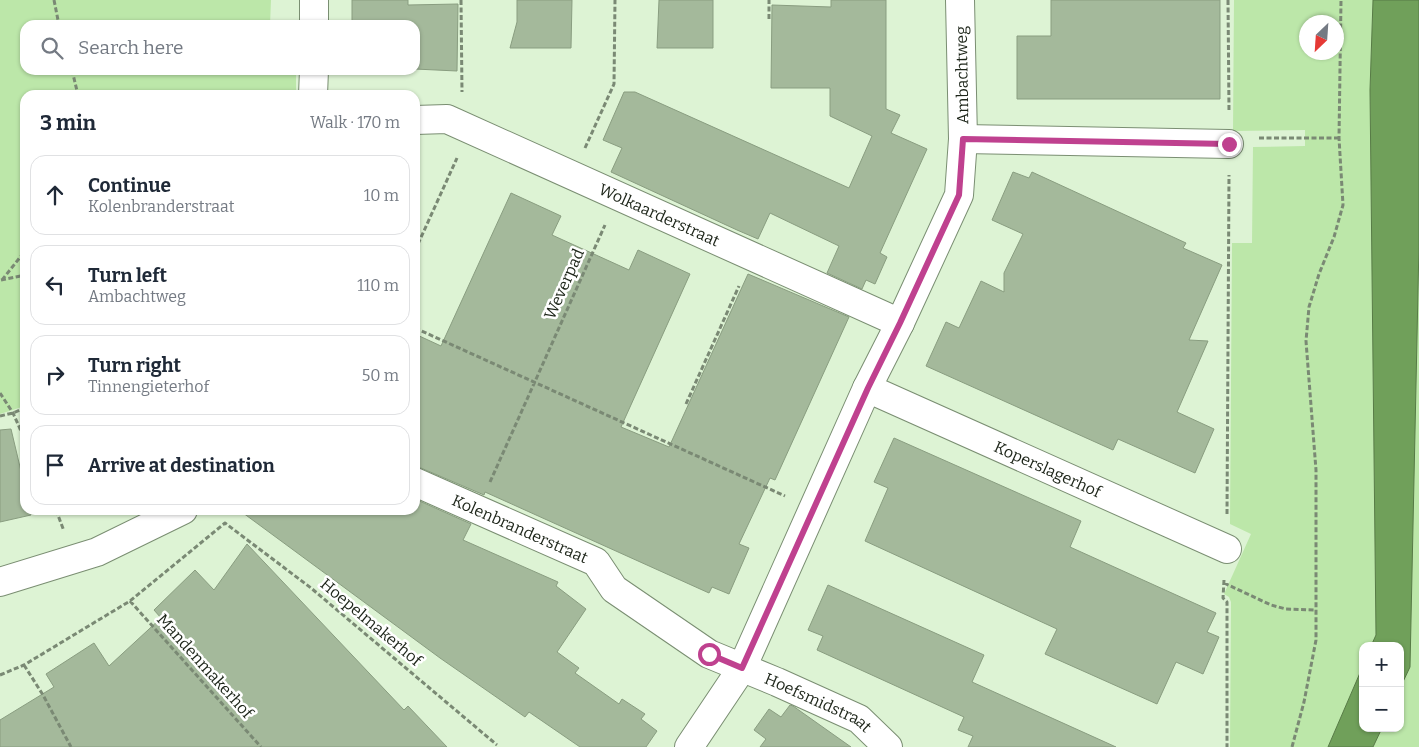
<!DOCTYPE html>
<meta charset="utf-8">
<style>
:root{--surface:#fff;--page:#f2f2f3;--text:#1f2937;--muted:#747a83;--line:#e0e1e3}
body{margin:0;font-family:Bitter,serif;background:var(--page);color:var(--text)}
.controls{position:absolute;right:15px;bottom:15px;display:grid;overflow:hidden;border-radius:10px;box-shadow:0 1px 4px #0004}
.controls button{width:45px;height:45px;display:grid;place-items:center;padding:0;border:0;border-bottom:1px solid var(--line);background:var(--surface);color:var(--text);font:25px sans-serif}
.compass{position:absolute;left:1299px;top:15px;width:45px;height:45px;border-radius:50%;background:var(--surface);box-shadow:0 1px 4px #0004;rotate:205deg}
.stop{position:absolute;width:15px;height:15px;margin:-11px;border:4px solid #bf418f;border-radius:50%;background:#fff}
.stop.end{background:#bf418f;border-color:#fff;box-shadow:0 1px 5px #0008}
.list{margin:0;padding:0;list-style:none}
h2{display:flex;justify-content:space-between;align-items:center;height:65px;margin:0;padding:0 20px;font-size:21px}
h2 small{font-size:16px;font-weight:400;color:var(--muted)}
.list li{display:grid;grid-template-columns:32px 1fr auto;gap:15px;align-items:center;box-sizing:border-box;height:80px;margin:0 10px 10px;padding:0 10px;border:1px solid var(--line);border-radius:15px}
.list b{display:block;font-size:19px;white-space:nowrap}
.list p{margin:0;font-size:16px;white-space:nowrap;color:var(--muted)}
.list em{font-size:16px;font-style:normal;color:var(--muted)}
.icon{flex:none;width:28px;height:28px;fill:none;stroke:currentColor;stroke-width:2;stroke-linecap:round;stroke-linejoin:round}
.map{position:relative;flex:none;width:1419px;height:747px;overflow:hidden}
.search{position:absolute;background:var(--surface);box-shadow:0 1px 4px #0004;left:20px;top:20px;width:400px;height:55px;display:flex;align-items:center;gap:12px;box-sizing:border-box;padding:0 18px;border-radius:15px;color:var(--muted);font-size:19px}
.panel{position:absolute;background:var(--surface);box-shadow:0 1px 4px #0004;left:20px;top:90px;width:400px;height:425px;border-radius:15px}
.map>svg:first-child{display:block}
.green{fill:#bce7a9;fill-rule:evenodd}
.water{fill:#70a05a;stroke:#577b46}
.building{fill:#a4b99b;stroke:#899d80}
.lines{fill:none;stroke-linecap:round;stroke-linejoin:round}
.street-casing{stroke:#7a8e72;stroke-width:30}
.path{stroke:#7a8974;stroke-width:3;stroke-dasharray:5 2.5;stroke-linecap:butt}
.street{stroke:#fff;stroke-width:28}
.route{stroke:#bf418f;stroke-width:6}
.labels{text-anchor:middle;dominant-baseline:central;stroke-width:5;stroke-linejoin:round;paint-order:stroke}
.street-label{font-size:16px;fill:#1c2418;stroke:#fff}
</style>
<div class="map">
<svg width="1419" height="747" viewBox="0 0 1419 747">
<rect width="100%" height="100%" fill="#ddf3d4"/>
<path class="green" d="M0,0H271L270,25H25V70H270L271,73L296,74V95H25V406L0,414Z
M1234,0H1373L1370,90L1376,635L1371,646H1363V666L1328,747H1230L1231,602L1229,597L1224,594L1251,534L1230,524L1232,243H1252L1253,147L1305,146V130L1233,131ZM1306,22H1336V52H1306Z
M1419,148V747H1373L1382,728H1400V680Z"/>
<path class="water" d="M1373,0H1419V244L1410,667L1400,688V646H1371L1376,635L1370,90Z
M1363,666V728H1382L1373,747H1328Z"/>
<path class="building" d="M352,0H408V5L458,4L457,71L415,69V25H352Z
M517,0H572L571,48H510L517,22Z
M659,0H713V48H657Z
M831,0H886V109L900,115L891,133L927,149L880,253L887,257L875,284L866,280L862,289L827,273L839,246L770,213L758,239L737,230L611,172L622,148L603,140L624,92H635L849,188L872,136L830,116V88H771L772,5L831,7Z
M1051,0H1220V99H1017V36H1051Z
M351,70H407V72H351Z
M1013,172L1029,178L1032,172L1186,243L1183,248L1222,265L1189,340L1208,341L1177,412L1214,429L1195,473L1118,439L1113,450L926,366L946,322L959,328L981,281L1004,292V273L1023,234L992,220Z
M511,193L561,216L552,235L629,270L638,250L690,274L621,427L669,447L748,274L849,317L775,480L770,478L739,544L749,548L729,594L712,587L709,593L485,492L484,495L421,468L415,467V334L441,346Z
M11,429L25,488V510H30L31,515L0,522V430Z
M894,438L1081,521L1070,547L1216,613L1207,632L1219,637L1203,674L1176,662L1157,704L1045,654L1057,629L865,541L888,488L874,482Z
M415,499L471,524L463,540L558,582L556,586L586,609L557,652L579,668L575,673L619,704L622,699L645,714L641,719L657,731L646,747H580L529,712L525,717L440,658L239,510H415Z
M247,544L404,710L408,706L447,747H0V720L54,687L46,674L94,643L109,666L161,618L154,610L195,570L214,590Z
M828,585L984,655L972,682L1116,747H968L973,736L958,730L964,717L817,650L823,636L808,630Z
M790,705L793,706L851,747H760L766,739L754,730L769,709L781,717Z"/>
<g class="lines">
<g class="street-casing">
<g id="street">
<path d="M314,25V0"/>
<path d="M313,95L314,70"/>
<path id="s1" d="M415,120L447,119L900,323"/>
<path d="M963,139L1229,144"/>
<path id="s2" d="M867,388L1227,549"/>
<path id="s3" d="M415,482L596,562L614,589L709,654L777,682L859,719L888,747"/>
<path d="M0,582L97,552L183,510"/>
<path d="M689,747L742,668L867,388L900,323L959,195L963,139L960,0"/>
</g>
</g>
<path class="path" d="M54,0L59,25
M461,0L462,92
M1228,0L1229,111
M769,19V0
M72,70L78,95
M1259,138H1339
M585,148L614,84L615,0
M418,244L457,158
M1,280L25,275
M2,280L25,251
M415,328L785,496
M0,393L13,413L25,440
M686,404L739,286
M0,416L13,413L25,408
M490,482L605,225
M56,510L64,531
M1227,514L1229,175
M1224,580L1223,598L1227,602V747
M1224,583L1271,605L1286,609L1316,610
M130,601L261,747
M24,665L43,695L71,747
M0,675L24,665L130,601L225,523L311,588L497,745
M1292,747L1304,702L1316,640V470L1306,341L1309,307L1319,274L1334,237L1343,205L1339,138L1341,0"/>
<use href="#street" class="street"/>
</g>
<g class="lines">
<path class="route" d="M709,654L742,668L868,388L900,323L959,195L963,139L1229,144"/>
</g>
<g class="labels">
<g class="street-label">
<text transform="translate(962 75) rotate(-91)">Ambachtweg</text>
<text stroke="none"><textPath href="#s1" startOffset="265">Wolkaarderstraat</textPath></text>
<text transform="translate(564 284) rotate(-66)">Weverpad</text>
<text stroke="none"><textPath href="#s2" startOffset="198">Koperslagerhof</textPath></text>
<text stroke="none"><textPath href="#s3" startOffset="115">Kolenbranderstraat</textPath></text>
<text transform="translate(371 622) rotate(40)">Hoepelmakerhof</text>
<text transform="translate(205 666) rotate(48)">Mandenmakerhof</text>
<text stroke="none"><textPath href="#s3" startOffset="465">Hoefsmidstraat</textPath></text>
</g>
</g>
</svg>
<div class="controls">
<button>+</button>
<button>−</button>
</div>
<svg class="compass" viewBox="-18 -18 36 36"><path d="M0-13l5 13h-10z" fill="#e53935"/><path d="M0 13l5-13h-10z" fill="#747a83"/></svg>
<div class="stop" style="left:709px;top:654px"></div>
<div class="stop end" style="left:1229px;top:144px"></div>
<div class="search"><svg class="icon" aria-label="search" viewBox="0 0 24 24"><circle cx="10" cy="10" r="6"/><path d="M15 15l6 6"/></svg>Search here</div>
<section class="panel">
<h2>3 min<small>Walk · 170 m</small></h2>
<ul class="list">
<li><svg class="icon" aria-label="ahead" viewBox="0 0 24 24"><path d="M12 20V5M6 11l6-6 6 6"/></svg><div><b>Continue</b><p>Kolenbranderstraat</p></div><em>10 m</em></li>
<li><svg class="icon" aria-label="left" viewBox="0 0 24 24"><path d="M17 20v-9H6M10 6l-5 5 5 5"/></svg><div><b>Turn left</b><p>Ambachtweg</p></div><em>110 m</em></li>
<li><svg class="icon" aria-label="right" viewBox="0 0 24 24"><path d="M7 20v-9h11M14 6l5 5-5 5"/></svg><div><b>Turn right</b><p>Tinnengieterhof</p></div><em>50 m</em></li>
<li><svg class="icon" aria-label="arrive" viewBox="0 0 24 24"><path d="M6 21V4h12l-3 4 3 4H6"/></svg><div><b>Arrive at destination</b></div></li>
</ul>
</section>
</div>
